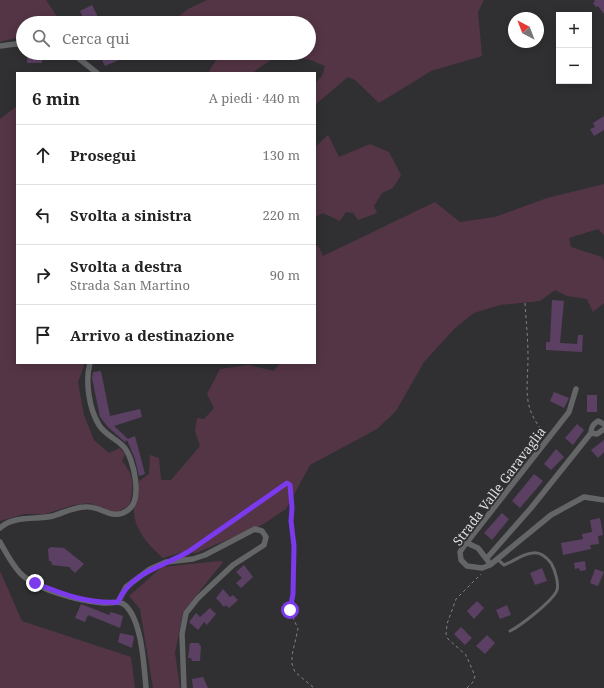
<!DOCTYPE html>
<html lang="it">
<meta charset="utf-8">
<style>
:root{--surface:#fff;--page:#f6f6f6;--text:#222;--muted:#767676;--line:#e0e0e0}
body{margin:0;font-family:"Noto Serif",serif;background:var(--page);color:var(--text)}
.controls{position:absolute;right:12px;top:12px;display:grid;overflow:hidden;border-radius:0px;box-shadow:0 2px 10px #0003}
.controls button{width:36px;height:36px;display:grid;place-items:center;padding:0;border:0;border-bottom:1px solid var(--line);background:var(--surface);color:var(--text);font:20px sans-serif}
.compass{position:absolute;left:508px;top:12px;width:36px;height:36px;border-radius:50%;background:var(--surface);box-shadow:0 2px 10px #0003;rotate:318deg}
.stop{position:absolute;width:12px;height:12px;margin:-9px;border:3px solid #7c3aed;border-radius:50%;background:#fff}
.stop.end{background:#7c3aed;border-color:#fff;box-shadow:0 1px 4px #0008}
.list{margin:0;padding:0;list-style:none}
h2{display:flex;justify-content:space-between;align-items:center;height:52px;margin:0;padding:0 16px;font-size:17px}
h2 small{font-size:13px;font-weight:400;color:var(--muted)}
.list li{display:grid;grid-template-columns:26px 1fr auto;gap:12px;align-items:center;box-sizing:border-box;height:60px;padding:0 16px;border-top:1px solid var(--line)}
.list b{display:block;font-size:15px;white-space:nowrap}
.list p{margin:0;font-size:13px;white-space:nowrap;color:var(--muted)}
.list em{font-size:13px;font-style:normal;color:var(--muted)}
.icon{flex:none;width:22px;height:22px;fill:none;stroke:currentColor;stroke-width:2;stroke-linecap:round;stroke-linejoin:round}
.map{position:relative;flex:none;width:604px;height:688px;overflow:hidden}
.search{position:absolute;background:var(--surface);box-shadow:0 2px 10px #0003;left:16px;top:16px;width:300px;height:44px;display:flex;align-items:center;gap:10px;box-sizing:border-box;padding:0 14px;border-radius:22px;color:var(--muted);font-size:15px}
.panel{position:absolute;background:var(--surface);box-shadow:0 2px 10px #0003;left:16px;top:72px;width:300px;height:292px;border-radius:0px}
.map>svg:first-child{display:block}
.green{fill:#543545}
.building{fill:#5b4064}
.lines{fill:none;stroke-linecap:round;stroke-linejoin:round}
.path{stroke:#828285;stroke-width:1;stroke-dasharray:3 3;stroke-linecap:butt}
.lane{stroke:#646567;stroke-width:3}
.street{stroke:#646567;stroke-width:5.5}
.route{stroke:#7c3aed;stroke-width:5}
.labels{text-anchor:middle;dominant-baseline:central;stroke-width:4;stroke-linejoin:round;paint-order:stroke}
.street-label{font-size:13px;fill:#dedee0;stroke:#303033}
</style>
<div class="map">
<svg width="604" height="688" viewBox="0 0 604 688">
<rect width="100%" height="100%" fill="#303033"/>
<path class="green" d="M0,0H46L60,21L56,23H23V36L0,42Z
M207,0H484L478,12L482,56L431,71L379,103L355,80L348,77L315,105V83L322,76L325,66L311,60L279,54L252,73H211L209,71L219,56L218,53H309V23H170L188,9Z
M17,106V363H85L78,382L84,415L94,440L109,453L120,448L125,454L122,461C135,476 134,487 129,506L116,512L107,511L90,503L74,505L45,514H24L0,521V119Z
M328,135L339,157L370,144L389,152L401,175L393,188L382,193L374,206L377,213L358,220L353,213L346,212L340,221L323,213L315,217V147Z
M604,184V235L598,229L569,238L571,247L602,257L604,261V303L593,312L587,299L567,296L555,290L540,301L500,305L474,313L455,328L424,362L396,411L377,429L310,465L286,509L262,525L196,553L182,552L163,558C149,546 133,529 134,508C134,499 139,490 139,481L149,474L150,455L159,458L161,480H171L200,446L195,431L197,418L204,419L214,408L207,394L220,369L249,365L274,371L280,363H315V248L318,245L323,256L435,202L460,222L495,217L547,198Z
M220,561L223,562L183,612L175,653L180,688H153L140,609L129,596L162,567Z
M0,571L22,621L131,657L135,688H0Z"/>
<path class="building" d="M594,0H604V14L598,6L596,7L593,3L595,2Z
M92,5L100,21L85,23L80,11Z
M27,53H42V63H27Z
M118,53H135L105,66L102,60Z
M604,116V130L594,136L590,129L595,127L593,123Z
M552,300L564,301L560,343L577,344L578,335H583L582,352L546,350V342H550Z
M101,371L110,416L140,409L142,417L114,426L128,439L135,436L145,474L139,476L135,459L127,440L125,442L108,427L100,417L92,378L93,372Z
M554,392L569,398L564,408L550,401Z
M587,395H597V412H587Z
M577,424L584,430L573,445L565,438Z
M604,440V452L598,458L591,450Z
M556,449L564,457L551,470L544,464Z
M534,474L543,481L520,508L512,501Z
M502,513L509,519L492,540L484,533Z
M600,518L603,535L598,536L599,544L590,545L591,549L563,555L561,543L583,539L582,534L592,532L590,520Z
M51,547L64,548L84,564L75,573L69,567L52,565L51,561H49L48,549Z
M585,561L586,570L580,571L579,568L575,569L574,563Z
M244,565L253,577L241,588L236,583L242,578L236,572Z
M542,568L547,581L535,585L530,573Z
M595,569L604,572L598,586L590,583Z
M223,589L230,597L233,595L238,600L229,608L226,605L224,607L216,598Z
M477,601L484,608L474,619L467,611Z
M81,604L109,615L111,612L123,616L120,628L88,615L85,622L75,618Z
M507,605L511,615L500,619L496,610Z
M210,608L216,614L207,625L204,622L198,630L189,622L196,613L200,617Z
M461,627L472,638L465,645L454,634Z
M120,633L134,636L132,648L118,642Z
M487,635L495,643L485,654L476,646Z
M190,643H199L200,646H201L200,661H192L191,658H188Z
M203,677L208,688H193L192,679Z"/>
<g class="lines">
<path class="path" d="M525,303C526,321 528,338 528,356C528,390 521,406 545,434
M188,553L280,486L287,483L290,485L292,508L291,521L294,546L293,594L290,610L298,629L292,655V664L295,672L314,688
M467,688L473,682L475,676L466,655L448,639L446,634L447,624L456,599L481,574"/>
<path class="lane" d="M497,559L504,565C513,562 523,553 533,553C540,552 547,558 551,563C555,570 559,583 557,590C553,601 520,626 510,631"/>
<path class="street" d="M0,46L23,43
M72,53L97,73
M576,389L569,412L464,546L460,552L461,560L467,566L482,568L490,565L551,515L584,497L604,500
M591,433L597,434L604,429
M0,528C14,515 36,520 53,516C63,513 74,507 85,507C101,505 112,522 128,510C143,500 134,459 124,447C117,439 105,435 99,425C89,409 85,381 90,363
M0,542C6,553 12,564 20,573C37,590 79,601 103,603C111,604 119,599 126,606C142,622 144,666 146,688
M467,543L478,548L488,561
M487,558L531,508L591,433C591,427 593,424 598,421L604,424
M118,602L126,587L150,569L166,562L193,559L205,555L255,529L262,531L266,537L264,545L233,565L198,598L186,613L182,634L184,688"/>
</g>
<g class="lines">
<path class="route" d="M35,583C62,594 88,604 118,602C131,572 162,567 188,552L287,483L290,485L292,508L291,521L294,546L293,594L290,610"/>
</g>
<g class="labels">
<g class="street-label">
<text transform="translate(499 486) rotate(-53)">Strada Valle Garavaglia</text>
</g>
</g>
</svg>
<div class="controls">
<button>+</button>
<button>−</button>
</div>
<svg class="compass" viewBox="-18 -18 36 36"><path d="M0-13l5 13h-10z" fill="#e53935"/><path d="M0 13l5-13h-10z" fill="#767676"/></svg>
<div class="stop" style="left:290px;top:610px"></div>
<div class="stop end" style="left:35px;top:583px"></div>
<div class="search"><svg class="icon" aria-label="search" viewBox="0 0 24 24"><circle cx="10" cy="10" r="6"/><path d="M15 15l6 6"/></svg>Cerca qui</div>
<section class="panel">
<h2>6 min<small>A piedi · 440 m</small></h2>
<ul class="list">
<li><svg class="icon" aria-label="ahead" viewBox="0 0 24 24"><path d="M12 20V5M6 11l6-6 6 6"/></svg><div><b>Prosegui</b></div><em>130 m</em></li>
<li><svg class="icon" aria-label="left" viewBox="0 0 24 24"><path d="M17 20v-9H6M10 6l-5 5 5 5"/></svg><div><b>Svolta a sinistra</b></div><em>220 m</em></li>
<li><svg class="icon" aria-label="right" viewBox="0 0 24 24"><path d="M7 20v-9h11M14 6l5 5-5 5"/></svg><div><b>Svolta a destra</b><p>Strada San Martino</p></div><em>90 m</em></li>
<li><svg class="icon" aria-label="arrive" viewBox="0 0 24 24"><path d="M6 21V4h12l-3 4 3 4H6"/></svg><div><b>Arrivo a destinazione</b></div></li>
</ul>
</section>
</div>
